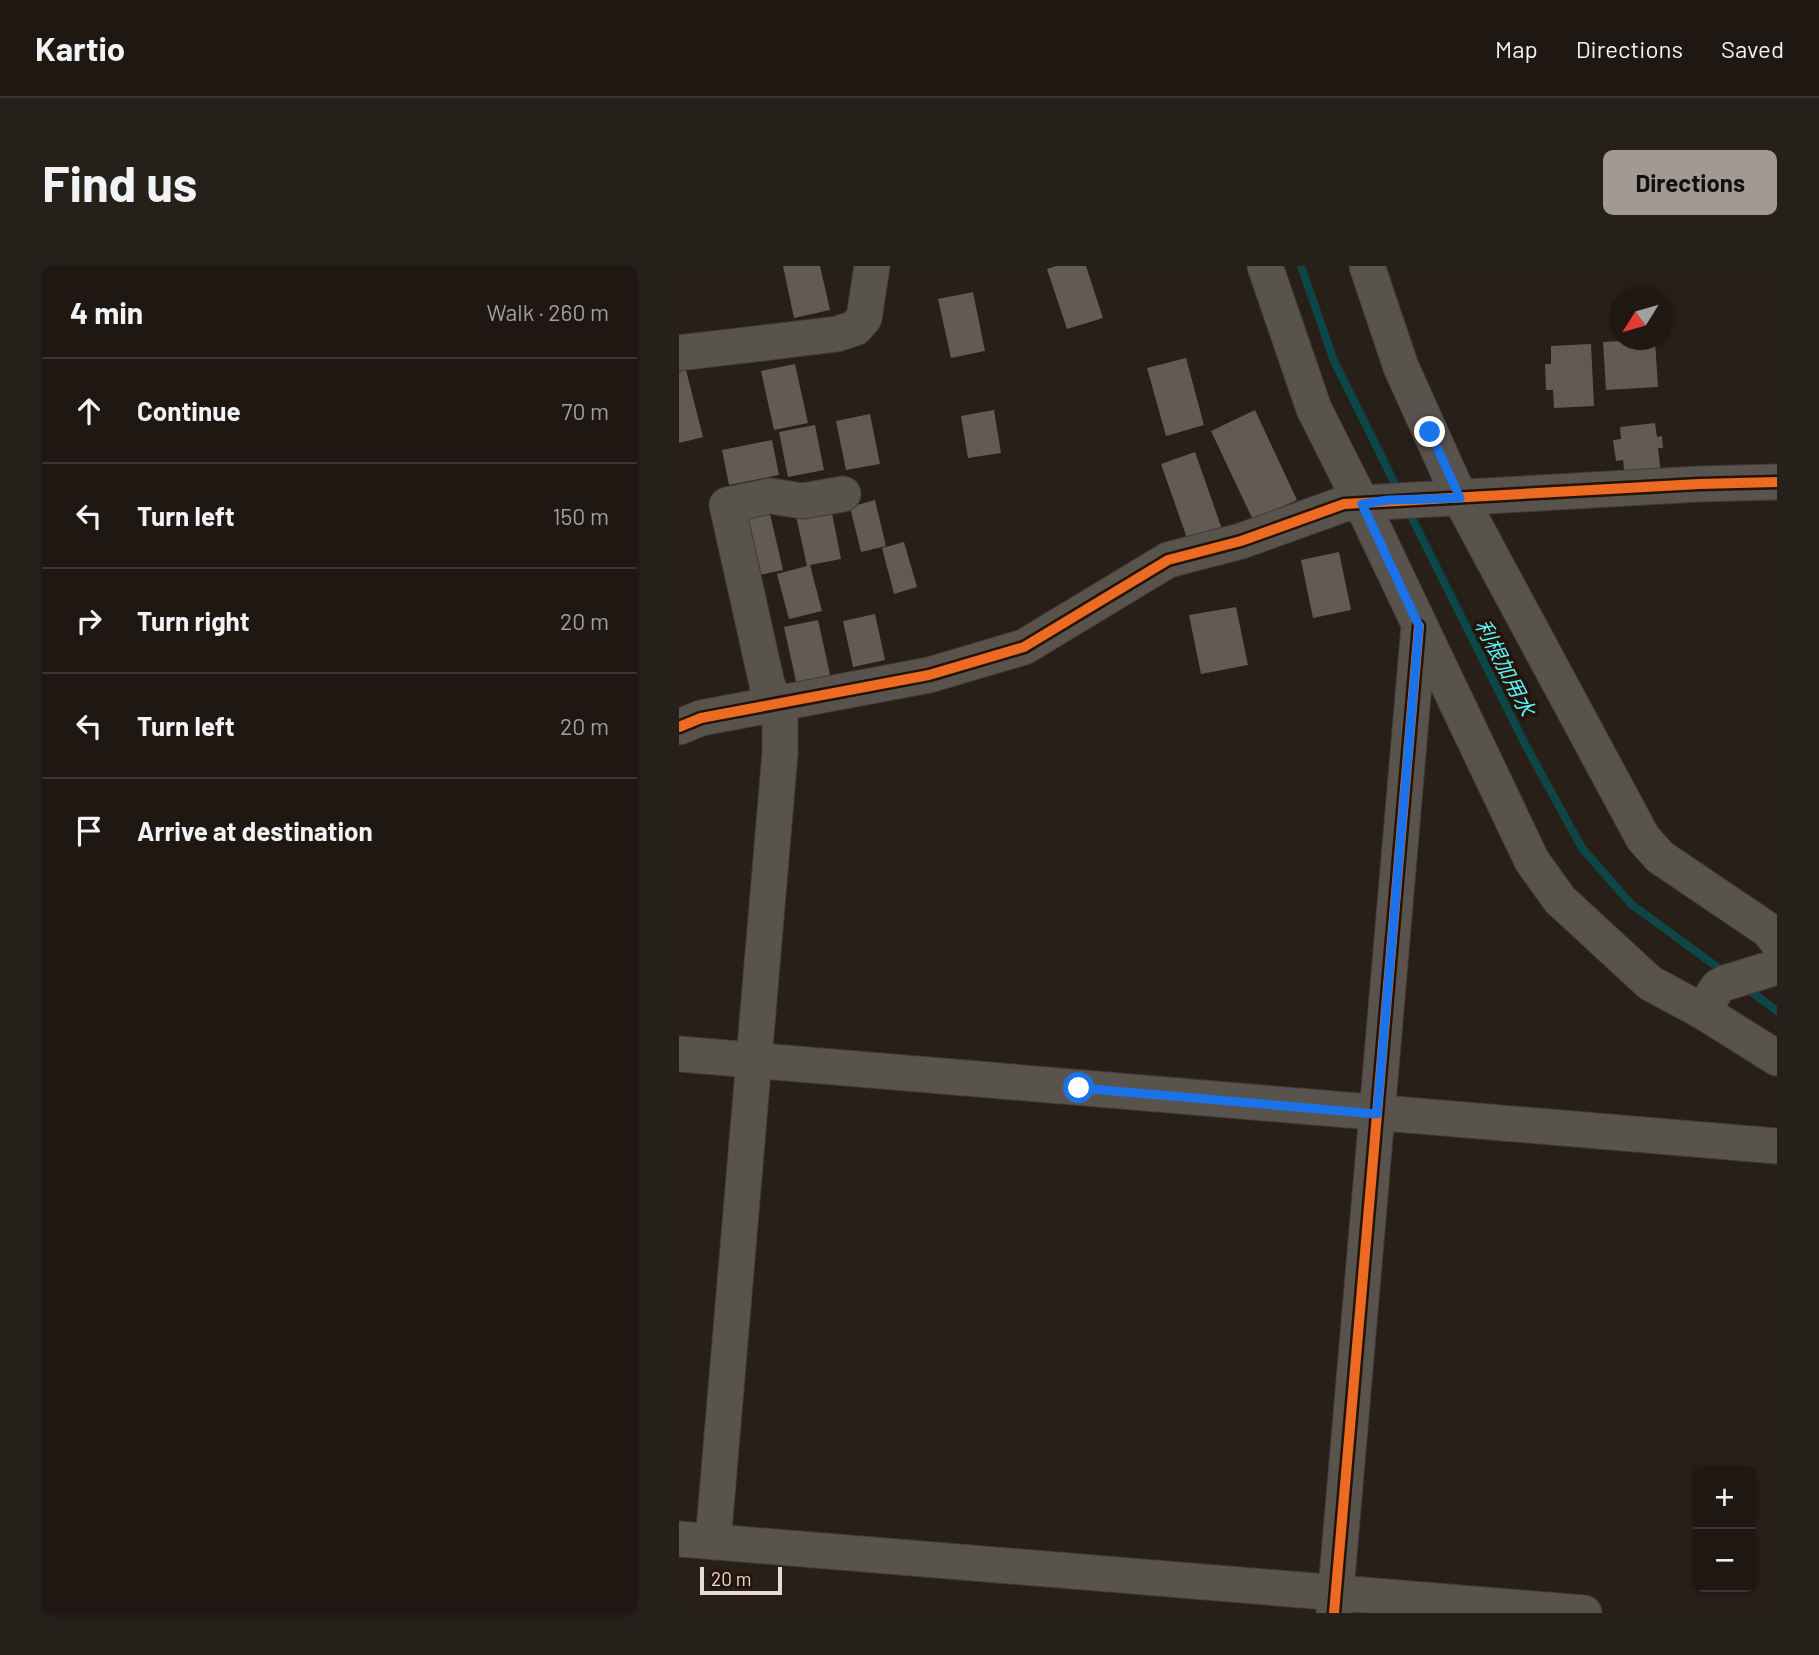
<!DOCTYPE html>
<meta charset="utf-8">
<style>
:root{--surface:#1e1712;--page:#26201b;--text:#f1f3f6;--muted:#a19f9f;--line:#3c3632;--accent:#a49992}
body{margin:0;font-family:Barlow,"Noto Sans JP",sans-serif;background:var(--page);color:var(--text)}
.controls{position:absolute;right:21px;bottom:21px;display:grid;overflow:hidden;border-radius:10px;box-shadow:0 2px 5px #0004}
.controls button{width:63px;height:63px;display:grid;place-items:center;padding:0;border:0;border-bottom:2px solid var(--line);background:var(--surface);color:var(--text);font:35px sans-serif}
.compass{position:absolute;left:930px;top:21px;width:63px;height:63px;border-radius:50%;background:var(--surface);box-shadow:0 2px 5px #0004;rotate:233deg}
.scale{position:absolute;left:21px;bottom:18px;width:82px;box-sizing:border-box;padding-left:7px;border:4px solid #e7dbd3;border-top:0;font-size:19px;line-height:24px;white-space:nowrap;color:#e7dbd3;-webkit-text-stroke:5px #241408;paint-order:stroke}
.stop{position:absolute;width:21px;height:21px;margin:-16px;border:5px solid #1a73e8;border-radius:50%;background:#fff}
.stop.end{background:#1a73e8;border-color:#fff;box-shadow:0 2px 7px #0008}
.list{margin:0;padding:0;list-style:none}
h2{display:flex;justify-content:space-between;align-items:center;height:91px;margin:0;padding:0 28px;font-size:30px}
h2 small{font-size:23px;font-weight:400;color:var(--muted)}
.list li{display:grid;grid-template-columns:46px 1fr auto;gap:21px;align-items:center;box-sizing:border-box;height:105px;padding:0 28px;border-top:2px solid var(--line)}
.list b{display:block;font-size:26px;white-space:nowrap}
.list em{font-size:23px;font-style:normal;color:var(--muted)}
.icon{flex:none;width:38px;height:38px;fill:none;stroke:currentColor;stroke-width:2;stroke-linecap:round;stroke-linejoin:round}
.map{position:relative;flex:none;width:1098px;height:1347px;overflow:hidden;border-radius:10px}
header{display:flex;align-items:center;gap:42px;box-sizing:border-box;height:98px;padding:0 35px;background:var(--surface);border-bottom:2px solid var(--line)}
header strong{font-size:33px}
nav{display:flex;gap:38px;margin-inline-start:auto;font-size:24px}
.intro{display:flex;align-items:center;justify-content:space-between;box-sizing:border-box;height:168px;padding:0 42px}
h1{margin:0;font-size:49px}
.button{padding:18px 32px;border-radius:10px;background:var(--accent);color:#111;font-size:24px;font-weight:700}
main{display:flex;gap:42px;padding:0 42px}
aside{flex:1;background:var(--surface);border-radius:10px;box-shadow:0 2px 5px #0004}
.map>svg:first-child{display:block}
.lines{fill:none;stroke-linecap:round;stroke-linejoin:round}
.stream{stroke:#0d4647;stroke-width:8}
.building{fill:#625a54}
.minor-casing{stroke:#433b36;stroke-width:37}
.minor{stroke:#59534e;stroke-width:35}
.cycleway-casing{stroke:#241408;stroke-width:15}
.cycleway{stroke:#ed6a23;stroke-width:10}
.route{stroke:#1a73e8;stroke-width:9}
.labels{text-anchor:middle;dominant-baseline:central;stroke-width:7;stroke-linejoin:round;paint-order:stroke}
.water-label{font-size:21px;font-style:italic;fill:#57f4fa;stroke:#241408}
</style>
<header>
<strong>Kartio</strong>
<nav><a>Map</a><a>Directions</a><a>Saved</a></nav>
</header>
<div class="intro"><h1>Find us</h1><a class="button">Directions</a></div>
<main>
<aside>
<h2>4 min<small>Walk · 260 m</small></h2>
<ul class="list">
<li><svg class="icon" aria-label="ahead" viewBox="0 0 24 24"><path d="M12 20V5M6 11l6-6 6 6"/></svg><div><b>Continue</b></div><em>70 m</em></li>
<li><svg class="icon" aria-label="left" viewBox="0 0 24 24"><path d="M17 20v-9H6M10 6l-5 5 5 5"/></svg><div><b>Turn left</b></div><em>150 m</em></li>
<li><svg class="icon" aria-label="right" viewBox="0 0 24 24"><path d="M7 20v-9h11M14 6l5 5-5 5"/></svg><div><b>Turn right</b></div><em>20 m</em></li>
<li><svg class="icon" aria-label="left" viewBox="0 0 24 24"><path d="M17 20v-9H6M10 6l-5 5 5 5"/></svg><div><b>Turn left</b></div><em>20 m</em></li>
<li><svg class="icon" aria-label="arrive" viewBox="0 0 24 24"><path d="M6 21V4h12l-3 4 3 4H6"/></svg><div><b>Arrive at destination</b></div></li>
</ul>
</aside>
<div class="map">
<svg width="1098" height="1347" viewBox="0 0 1098 1347">
<rect width="100%" height="100%" fill="#281f18"/>
<g class="lines">
<path class="stream" d="M622,0L655,95L719,224
M728,242L847,480L903,582L952,638L1045,706
M1067,722L1098,745"/>
</g>
<path class="building" d="M104,0H141L151,44L115,52Z
M377,0H407L424,52L388,63L368,3Z
M294,26L306,85L272,92L259,33Z
M960,74H976L979,121L927,124L924,76Z
M912,78L915,140L875,142L874,124H867L866,98H872V80Z
M507,92L525,159L487,170L468,102Z
M116,98L129,157L95,164L82,105Z
M7,104L24,171L0,177V106Z
M315,144L322,187L289,192L282,150Z
M576,144L618,234L574,254L532,165Z
M191,148L201,198L167,204L157,155Z
M976,157L978,171L983,170L984,182H979L982,208L946,212L944,194L937,195L934,174L942,173L941,161Z
M136,159L145,204L109,211L100,166Z
M93,174L100,209L50,219L43,184Z
M516,186L543,263L509,275L482,198Z
M196,234L207,280L182,286L171,241Z
M152,242L162,293L131,299L143,345L110,353L98,308L128,300L117,250Z
M91,248L104,304L71,311L59,255Z
M225,276L238,321L215,328L203,282Z
M660,286L672,344L634,352L622,294Z
M557,341L569,399L522,408L510,349Z
M196,348L206,394L174,401L164,355Z
M139,354L152,413L118,420L105,361Z"/>
<g class="lines">
<g class="minor-casing">
<path id="minor" d="M586,0L635,143L683,238L853,595L881,634L971,717L1023,745L1098,792
M688,0L722,101L781,232L964,572L981,591L1089,664L1098,675
M0,87L158,68L176,62L185,52L193,0
M0,461L22,452L250,409L345,381L489,294L562,275L665,238L1020,218L1098,216
M1023,745L1039,721L1046,717L1098,701
M0,788L1098,880
M0,1273L905,1347
M34,1276L101,487V447L88,418L48,239L91,230L124,235L164,228
M655,1347L740,360"/>
</g>
<use href="#minor" class="minor"/>
<g class="cycleway-casing">
<path id="cycleway" d="M0,461L22,452L250,409L345,381L489,294L562,275L665,238L1020,218L1098,216
M655,1347L740,360"/>
</g>
<use href="#cycleway" class="cycleway"/>
</g>
<g class="lines">
<path class="route" d="M400,822L698,848L740,360L683,238L709,234L781,232L751,166"/>
</g>
<g class="labels">
<g class="water-label">
<text transform="translate(827 401) rotate(63)">利根加用水</text>
</g>
</g>
</svg>
<div class="controls">
<button>+</button>
<button>−</button>
</div>
<svg class="compass" viewBox="-18 -18 36 36"><path d="M0-13l5 13h-10z" fill="#e53935"/><path d="M0 13l5-13h-10z" fill="#a19f9f"/></svg>
<div class="scale">20 m</div>
<div class="stop" style="left:400px;top:822px"></div>
<div class="stop end" style="left:751px;top:166px"></div>
</div>
</main>
